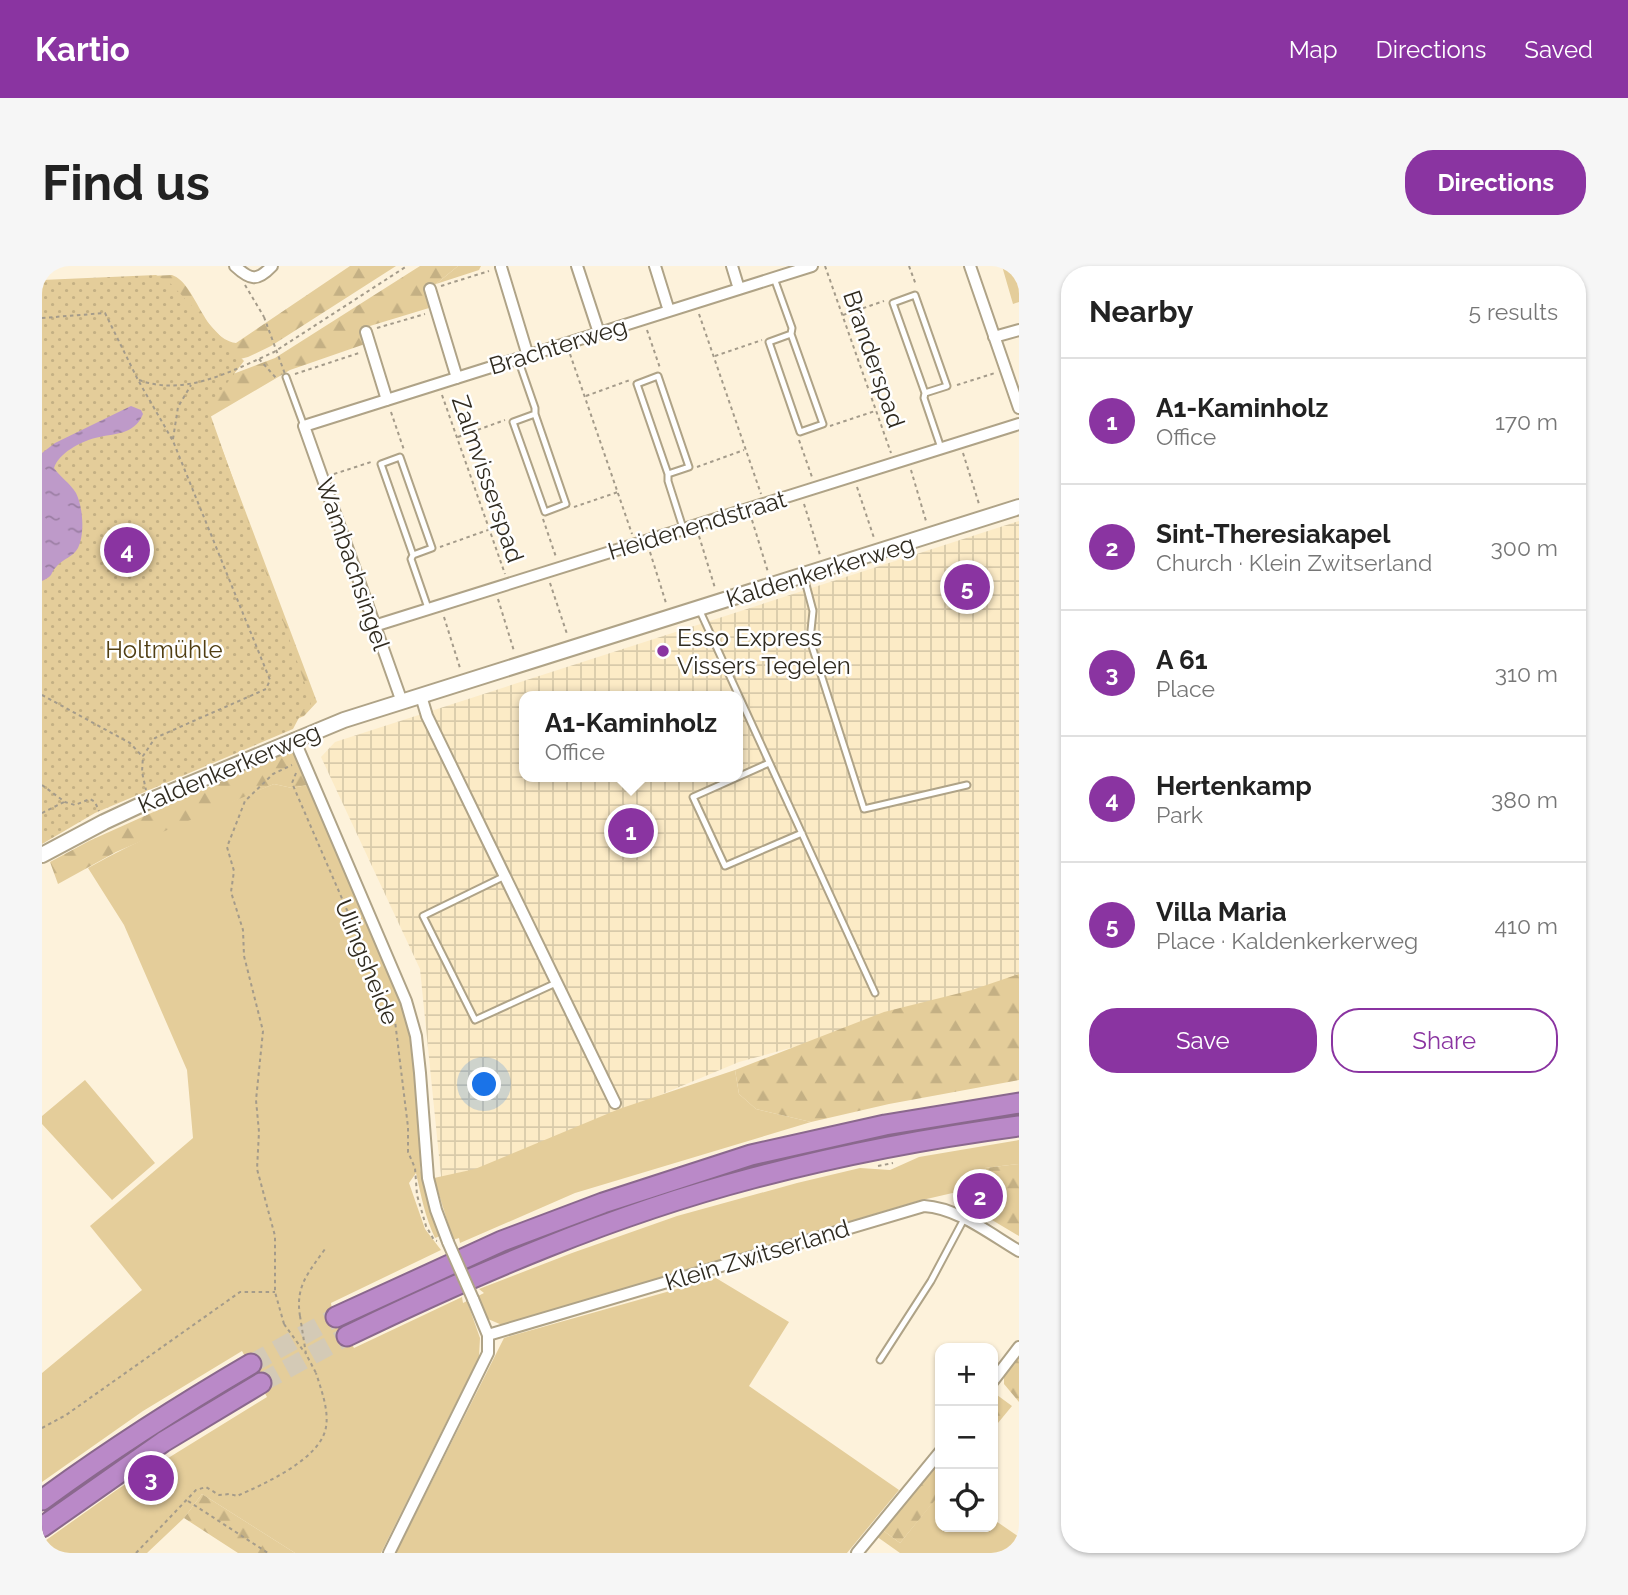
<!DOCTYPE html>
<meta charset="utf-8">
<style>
:root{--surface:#fff;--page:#f6f6f6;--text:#222;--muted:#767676;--line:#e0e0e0;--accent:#8a34a1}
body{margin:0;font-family:Raleway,sans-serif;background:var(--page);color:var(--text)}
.controls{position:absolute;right:21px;bottom:21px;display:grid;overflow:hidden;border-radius:14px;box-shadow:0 2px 5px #0004}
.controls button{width:63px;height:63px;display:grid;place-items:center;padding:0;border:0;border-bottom:2px solid var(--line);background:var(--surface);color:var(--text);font:35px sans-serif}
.you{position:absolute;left:443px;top:819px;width:24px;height:24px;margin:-18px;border:5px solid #fff;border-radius:50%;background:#1a73e8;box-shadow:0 0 0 10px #1a73e833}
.badge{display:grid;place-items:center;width:46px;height:46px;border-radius:50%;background:var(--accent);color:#fff;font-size:23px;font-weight:700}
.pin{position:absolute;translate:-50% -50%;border:4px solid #fff;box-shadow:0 2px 7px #0006}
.popup{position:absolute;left:477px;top:425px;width:224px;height:91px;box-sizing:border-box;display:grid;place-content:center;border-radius:14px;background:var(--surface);filter:drop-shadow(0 2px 5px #0005);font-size:23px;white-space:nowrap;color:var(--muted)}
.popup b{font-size:26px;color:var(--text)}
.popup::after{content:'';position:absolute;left:50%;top:100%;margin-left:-14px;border:14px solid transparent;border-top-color:var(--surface)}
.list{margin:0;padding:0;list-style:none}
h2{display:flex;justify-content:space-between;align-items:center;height:91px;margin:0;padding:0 28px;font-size:30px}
h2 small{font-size:23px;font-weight:400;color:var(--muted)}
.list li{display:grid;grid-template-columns:46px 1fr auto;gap:21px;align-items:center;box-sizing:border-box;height:126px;padding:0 28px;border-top:2px solid var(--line)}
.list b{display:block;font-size:26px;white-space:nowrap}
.list p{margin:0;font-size:23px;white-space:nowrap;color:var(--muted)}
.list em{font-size:23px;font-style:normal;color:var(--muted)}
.actions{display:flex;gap:14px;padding:21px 28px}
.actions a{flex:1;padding:16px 0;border:2px solid var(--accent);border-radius:28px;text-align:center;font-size:24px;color:var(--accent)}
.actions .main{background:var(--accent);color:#fff}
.icon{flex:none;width:38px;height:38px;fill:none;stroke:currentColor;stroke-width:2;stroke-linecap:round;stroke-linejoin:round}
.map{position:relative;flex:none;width:977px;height:1287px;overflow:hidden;border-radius:28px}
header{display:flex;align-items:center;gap:42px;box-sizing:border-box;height:98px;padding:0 35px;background:var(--accent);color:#fff}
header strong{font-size:33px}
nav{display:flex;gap:38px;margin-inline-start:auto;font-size:24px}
.intro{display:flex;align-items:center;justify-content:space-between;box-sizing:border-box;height:168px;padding:0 42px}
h1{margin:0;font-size:49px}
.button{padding:18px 32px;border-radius:28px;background:var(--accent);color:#fff;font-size:24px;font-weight:700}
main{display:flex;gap:42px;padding:0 42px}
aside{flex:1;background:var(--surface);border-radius:28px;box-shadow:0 2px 5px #0004}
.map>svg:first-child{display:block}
.industrial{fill:url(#industrial-grid);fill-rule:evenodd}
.grass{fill:#e4cd9a}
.forest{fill:url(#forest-firs)}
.park{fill:url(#park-dots)}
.water{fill:url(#water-ripples)}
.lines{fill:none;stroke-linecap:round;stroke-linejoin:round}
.motorway-tunnel{stroke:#d4cab6;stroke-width:19;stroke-dasharray:19 10;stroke-linecap:butt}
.service-casing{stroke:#afa387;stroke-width:9}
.minor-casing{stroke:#afa387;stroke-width:14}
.secondary-casing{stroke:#afa387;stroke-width:18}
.motorway-casing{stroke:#8a688d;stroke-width:23}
.path{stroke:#a49b8a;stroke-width:2;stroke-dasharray:3.5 3.5;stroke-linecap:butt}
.service{stroke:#fff;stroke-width:5}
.minor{stroke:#fff;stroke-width:10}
.secondary{stroke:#fff;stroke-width:14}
.motorway{stroke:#ba89c8;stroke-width:19}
.minor-bridge-casing{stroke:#afa387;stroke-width:14;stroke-linecap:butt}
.path-bridge{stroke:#a49b8a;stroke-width:2;stroke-dasharray:3.5 3.5;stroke-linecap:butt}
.minor-bridge{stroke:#fff;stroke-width:10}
.poi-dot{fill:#8a34a1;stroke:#fff;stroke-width:2.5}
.labels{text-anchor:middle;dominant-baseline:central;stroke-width:5;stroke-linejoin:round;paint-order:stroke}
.street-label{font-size:24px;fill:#302b20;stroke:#fff}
.poi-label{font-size:24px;fill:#302b20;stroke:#fff;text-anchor:start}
.park-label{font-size:24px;fill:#503e13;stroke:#fff}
</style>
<header>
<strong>Kartio</strong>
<nav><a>Map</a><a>Directions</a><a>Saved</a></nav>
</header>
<div class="intro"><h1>Find us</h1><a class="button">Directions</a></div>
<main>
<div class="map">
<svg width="977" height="1287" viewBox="0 0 977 1287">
<defs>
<pattern id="industrial-grid" width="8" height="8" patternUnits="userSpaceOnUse" patternTransform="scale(1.75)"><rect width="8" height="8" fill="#fcebc6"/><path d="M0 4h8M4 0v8" fill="none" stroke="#d8caaa"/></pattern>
<pattern id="forest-firs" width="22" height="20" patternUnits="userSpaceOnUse" patternTransform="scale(1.75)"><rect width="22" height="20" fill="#e4cd9a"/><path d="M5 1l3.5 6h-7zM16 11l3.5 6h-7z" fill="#c4b084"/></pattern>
<pattern id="park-dots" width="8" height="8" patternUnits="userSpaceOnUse" patternTransform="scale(1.75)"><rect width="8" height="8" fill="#e4cd9a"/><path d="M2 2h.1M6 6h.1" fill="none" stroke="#c4b084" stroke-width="1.8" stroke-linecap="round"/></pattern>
<pattern id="water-ripples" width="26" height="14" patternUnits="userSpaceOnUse" patternTransform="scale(1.75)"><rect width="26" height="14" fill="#be9ac9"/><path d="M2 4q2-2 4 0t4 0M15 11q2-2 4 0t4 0" fill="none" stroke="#9b7ea3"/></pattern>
</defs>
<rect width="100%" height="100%" fill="#fdf2db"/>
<path class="industrial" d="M977,255V719L697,796L400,920L378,703L279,491L293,476ZM482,430H696V511H482Z"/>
<path class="grass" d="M416,0H439L437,4L394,18Z
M960,0H977V36L971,38Z
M232,518L250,522L265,519L358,737L368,771L373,808L379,885L378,902L387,942L398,970L393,972C383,951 379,929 374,907L367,917L383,963L399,984L289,1037L290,1044L312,1082L420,1031L421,1037L425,1035L438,1072L437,1091L339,1287H253L160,1228L142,1252L105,1287H0V1277L76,1223L225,1131L200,1085L101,1145L0,1216V1107L100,1024L48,960L151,872L145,804L82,659L46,602C105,568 169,544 232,518Z
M693,804L697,828L714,843L769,856L533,927L418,977L417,972L411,974L392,912L433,903L577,843Z
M43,814L113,897L70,934L0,858V850Z
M977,874V898L943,902L945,919L876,935L460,1059L446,1053L436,1030L442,1027L437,1023L530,987L635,950L755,917L818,902L848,904L877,891Z
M674,1012L747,1056L707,1120L857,1224L805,1287H354L462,1072Z
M895,1231L898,1234V1261H951V1253L977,1271V1286L969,1281L964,1287L959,1285L957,1287H858L834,1270L839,1263L858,1277Z"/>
<path class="forest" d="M308,0H354L229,80L206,91L194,94L0,15L130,9C154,17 161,72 194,77Z
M378,0H416L394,18L384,21L382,25L387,42L318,63L323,78L248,104L168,151L275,436L262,450L184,482L157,121L233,92Z
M247,485L252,488L265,519L250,522L232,518L74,586L16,618L8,596L47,575Z
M977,708V814L847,838L769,856L714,843L697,828L693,804L842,746L930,724Z
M977,898V970L950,954L943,902Z
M977,1088V1136L962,1118V1107Z
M951,1126L970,1140L951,1163Z
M898,1191V1228L858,1277L839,1263Z
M160,1228L253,1287H196L142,1252Z"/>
<path class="park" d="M114,9L129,18L202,95L166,142L268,432L269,441L261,444L251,463L53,547L0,578V14Z"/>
<path class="water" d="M89,140L99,144L101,148C92,170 71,167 53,172C38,176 17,187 12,202C18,211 28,217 34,227C41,241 43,268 36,282C31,291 21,293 15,300C7,308 13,309 0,315V187L13,177Z"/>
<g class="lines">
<path class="motorway-tunnel" d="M209,1098L294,1051
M219,1117L305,1070"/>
<g class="service-casing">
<path id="service" d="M732,12L750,62L749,68L727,76L758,166L781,158L749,68
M873,29L905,120L883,127L851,37Z
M476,93L493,142V148L471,156L503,246L524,238L493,148
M616,110L647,201L626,208L595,118Z
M244,111L262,160
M883,127L882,132L899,182
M358,191L390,282L371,289L339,198Z
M626,208V215L641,262
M371,289L369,293L386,342
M762,311L771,345L768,374L822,543L925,519
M657,343L833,727
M727,497L651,531L683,600L760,567
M463,610L381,650L433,754L514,717
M838,1094L889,1015L922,953"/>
</g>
<g class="minor-casing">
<path id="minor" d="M193,0C208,14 215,16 230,0
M535,0L557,67
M613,0L627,45
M690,0L697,23
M928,0L977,142
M459,1L486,90
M388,23L415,112
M324,66L345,134
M952,71L977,64
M332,360L977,158
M379,430L385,450L573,837
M360,436L262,160L770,0
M252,473L364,735L374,770L378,807L386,912L394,944L406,976
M446,1069L882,940C916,942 948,968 977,985
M951,1115L977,1081
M347,1287L446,1087V1069L431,1033
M815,1287L898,1186"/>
</g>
<g class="secondary-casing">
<path id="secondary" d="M0,589L62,556L107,535L302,454L977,241"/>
</g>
<g class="motorway-casing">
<path id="motorway" d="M294,1051L460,975L561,937L709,889L843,859L977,837
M305,1070C435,1007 570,949 711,912C798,889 887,872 977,860
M0,1234C67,1185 137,1140 209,1098
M0,1261L121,1176L219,1117"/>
</g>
<path class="path" d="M783,0L849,187
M867,0L874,19
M203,19L222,51
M399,20L447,5
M657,48L719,228
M801,49L842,35
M0,52L63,47L96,114L131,175L228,414L224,423L113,472L101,490L100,506L104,524
M335,62L383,48
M605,64L618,102
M528,88L590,268
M673,90L720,74
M217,93L235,113
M253,108L317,87
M97,114C143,131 190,105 232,86L365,0
M915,119L953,107
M400,129L463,308
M544,130L588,114
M349,146L362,184
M788,160L833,145
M416,171L463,154
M131,173L136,141L149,119
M757,174L770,211
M921,187L937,238
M655,201L702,184
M869,204L884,255
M292,208L329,196
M815,221L832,272
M762,238L778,289
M532,241L576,226
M501,253L514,291
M710,254L726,306
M657,270L673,322
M398,281L446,264
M608,286L624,337
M508,317L525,368
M456,333L472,385
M402,351L418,402
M0,429L88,477L100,490
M254,507L250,517L253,524L353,755L366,861V886L373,902L375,929L384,960L392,974L395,975
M0,519L23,536L33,539L48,533L53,536L57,545
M0,547L22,536
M836,900L851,897
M930,944L935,935L943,940V952
M258,1050C253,1020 267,1006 283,983
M242,1058L233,1026V970L215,903L217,866L214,834L221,765L202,690L201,664L189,626L192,605L185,581L203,535L231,508L250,499
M0,1162L24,1149L198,1026H233
M146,1235L226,1287
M94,1287L154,1224L164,1221L177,1229L188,1228L195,1230C222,1218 279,1193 284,1161C287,1144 279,1123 274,1107"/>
<use href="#service" class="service"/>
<use href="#minor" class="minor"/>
<use href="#secondary" class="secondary"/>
<use href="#motorway" class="motorway"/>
<g class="minor-bridge-casing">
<path id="minor-bridge" d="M406,976L431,1033"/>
</g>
<path class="path-bridge" d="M222,51L243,108
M258,1050L264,1088L274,1107
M242,1058L263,1087"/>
<use href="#minor-bridge" class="minor-bridge"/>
</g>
<circle class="poi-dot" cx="621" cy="385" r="7"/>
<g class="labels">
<g class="street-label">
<text transform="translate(516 80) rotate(-17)">Brachterweg</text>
<text transform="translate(832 93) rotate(71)">Branderspad</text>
<text transform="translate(446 213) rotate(71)">Zalmvisserspad</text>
<text transform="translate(655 259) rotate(-17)">Heidenendstraat</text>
<text transform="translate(311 298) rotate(71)">Wambachsingel</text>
<text transform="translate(778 305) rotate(-17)">Kaldenkerkerweg</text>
<text transform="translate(187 502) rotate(-23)">Kaldenkerkerweg</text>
<text transform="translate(325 696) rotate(68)">Ulingsheide</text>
<text transform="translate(715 989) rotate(-17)">Klein Zwitserland</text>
</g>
<g class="poi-label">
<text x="635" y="371">Esso Express<tspan x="635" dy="28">Vissers Tegelen</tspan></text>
</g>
<g class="park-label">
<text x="122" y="383">Holtmühle</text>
</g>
</g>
</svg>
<div class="controls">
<button>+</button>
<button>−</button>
<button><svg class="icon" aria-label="locate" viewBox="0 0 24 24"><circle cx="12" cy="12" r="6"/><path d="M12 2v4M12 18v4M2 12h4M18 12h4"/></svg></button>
</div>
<div class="you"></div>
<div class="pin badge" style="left:589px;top:565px">1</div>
<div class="popup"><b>A1-Kaminholz</b>Office</div>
<div class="pin badge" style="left:938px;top:930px">2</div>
<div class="pin badge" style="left:109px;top:1212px">3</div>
<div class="pin badge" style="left:85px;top:284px">4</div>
<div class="pin badge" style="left:925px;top:321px">5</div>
</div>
<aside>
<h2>Nearby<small>5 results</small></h2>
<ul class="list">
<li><span class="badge">1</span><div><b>A1-Kaminholz</b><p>Office</p></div><em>170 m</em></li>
<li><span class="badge">2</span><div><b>Sint-Theresiakapel</b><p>Church · Klein Zwitserland</p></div><em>300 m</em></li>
<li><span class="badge">3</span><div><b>A 61</b><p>Place</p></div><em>310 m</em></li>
<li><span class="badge">4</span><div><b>Hertenkamp</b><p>Park</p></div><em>380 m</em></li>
<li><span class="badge">5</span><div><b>Villa Maria</b><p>Place · Kaldenkerkerweg</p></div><em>410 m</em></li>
</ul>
<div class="actions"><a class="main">Save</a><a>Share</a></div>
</aside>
</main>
